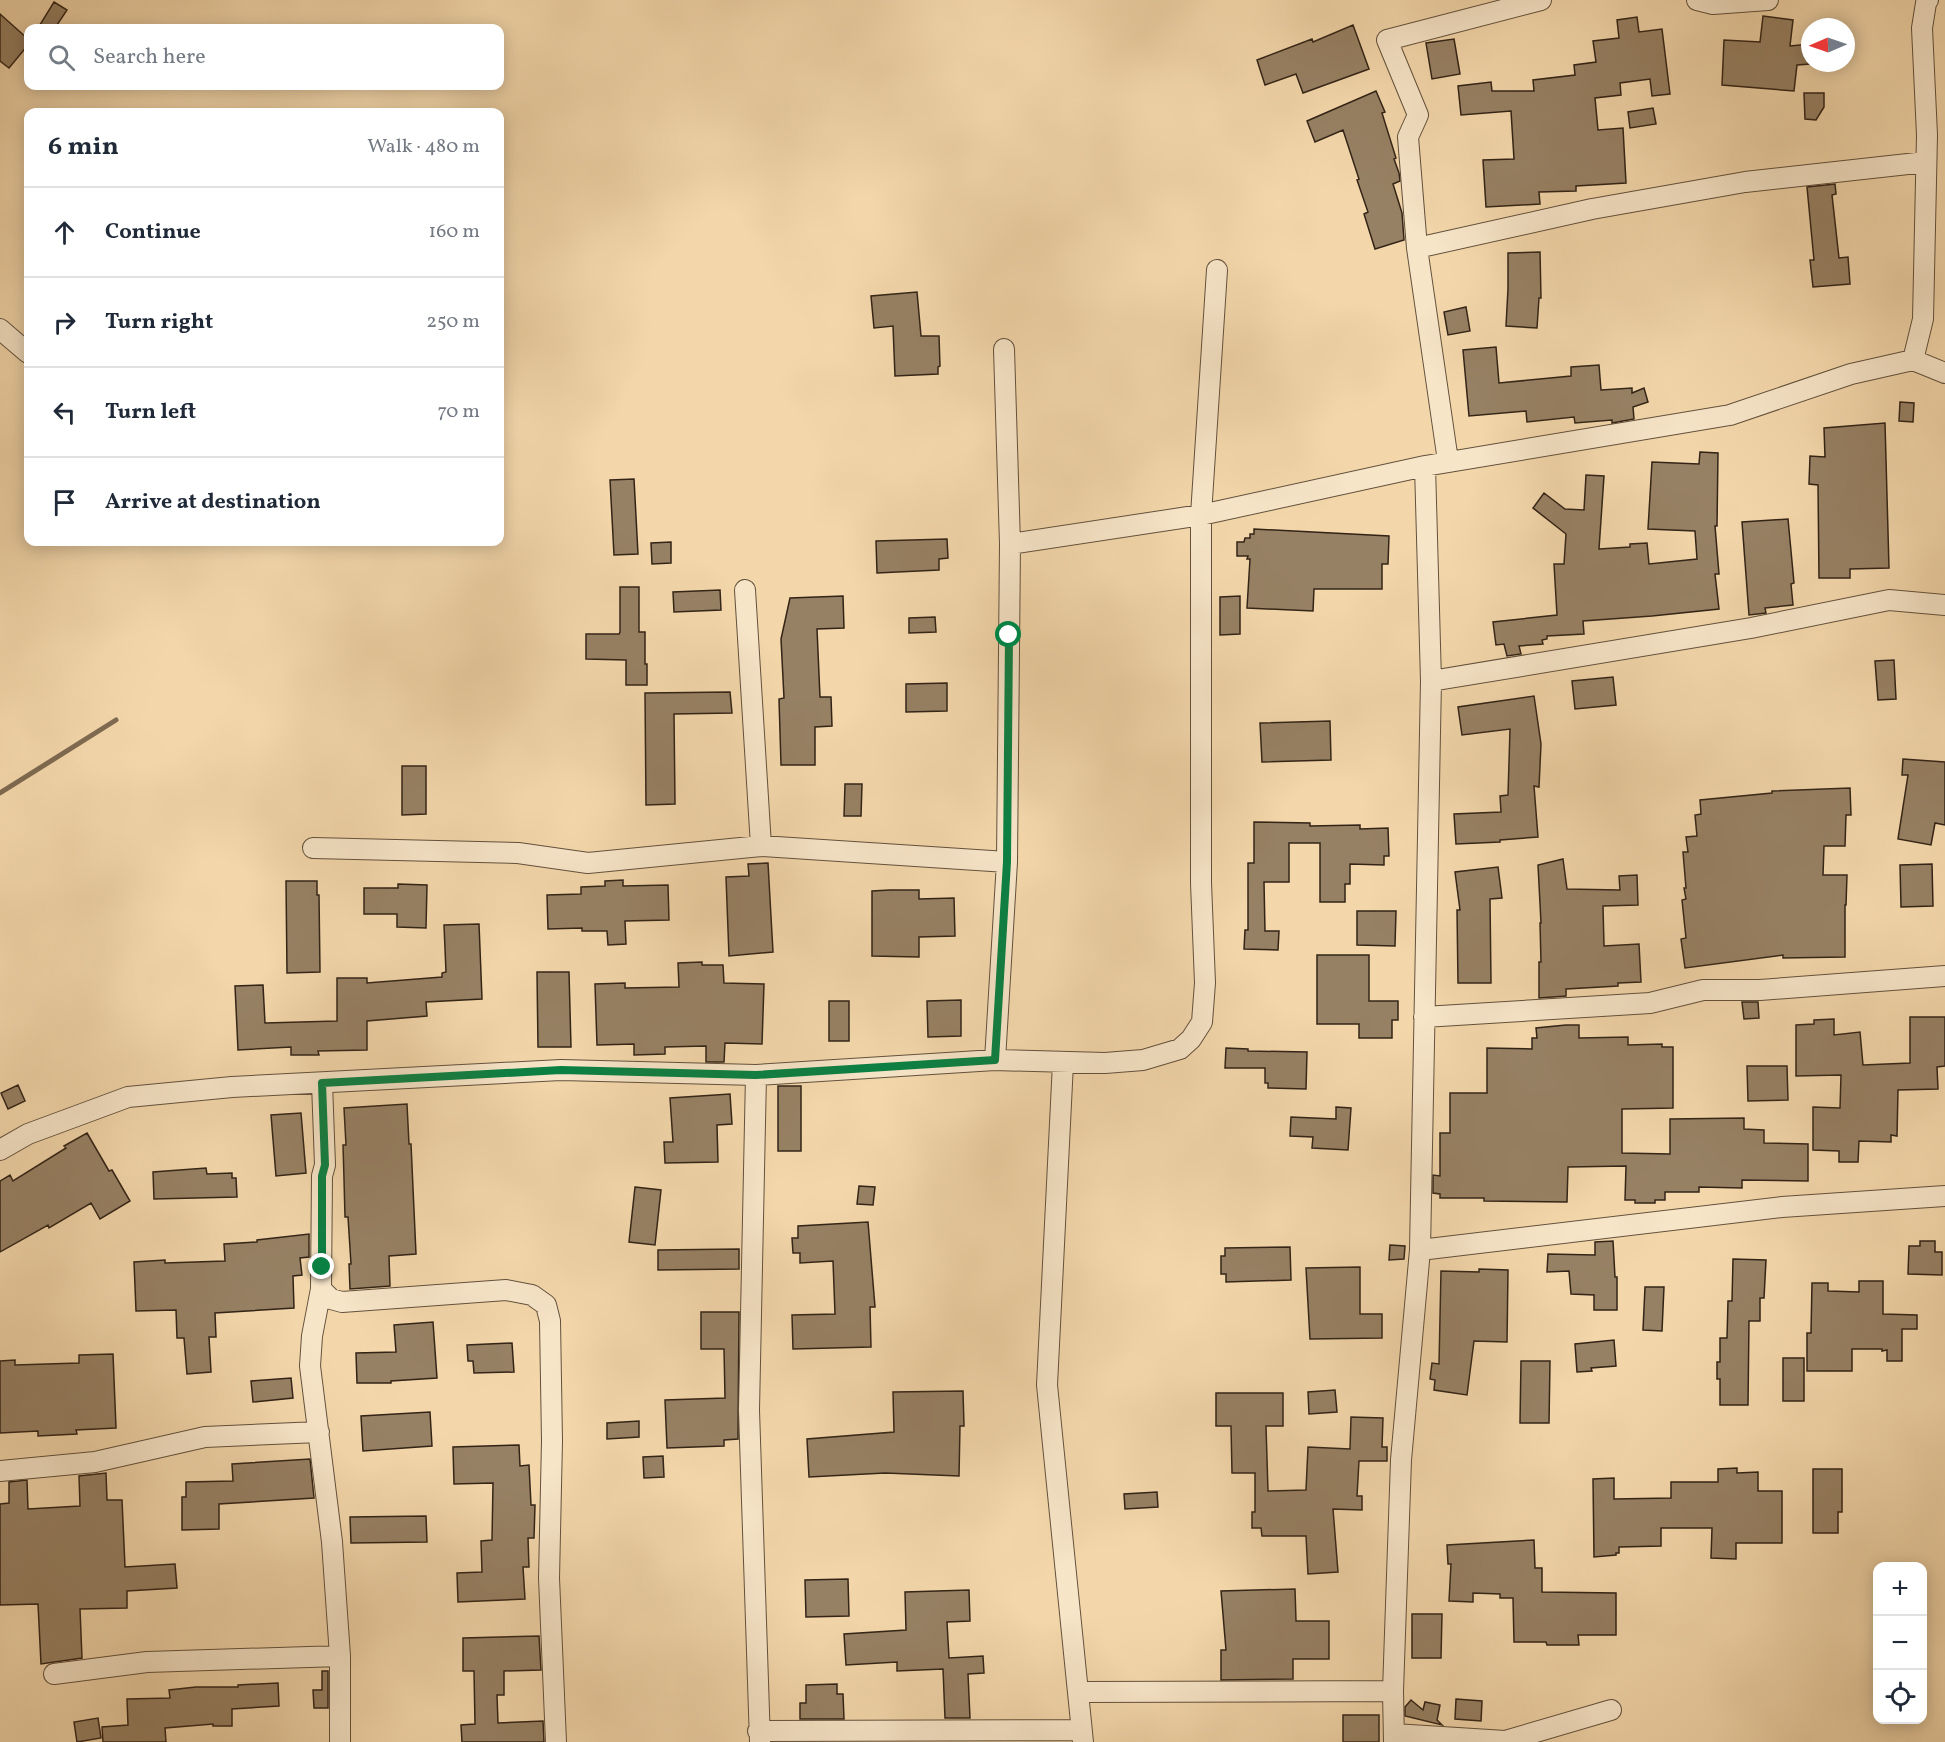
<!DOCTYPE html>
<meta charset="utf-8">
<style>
:root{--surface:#fff;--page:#f2f2f3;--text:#1f2937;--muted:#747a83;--line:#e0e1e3}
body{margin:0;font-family:Vollkorn,serif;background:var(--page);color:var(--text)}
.controls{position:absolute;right:18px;bottom:18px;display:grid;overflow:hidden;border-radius:12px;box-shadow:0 3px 15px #0003}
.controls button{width:54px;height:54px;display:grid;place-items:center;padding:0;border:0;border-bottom:2px solid var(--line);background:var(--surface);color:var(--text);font:30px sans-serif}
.compass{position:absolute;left:1801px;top:18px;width:54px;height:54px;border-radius:50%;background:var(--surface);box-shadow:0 3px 15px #0003;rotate:268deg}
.stop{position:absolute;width:18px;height:18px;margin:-14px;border:4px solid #0b8043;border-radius:50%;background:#fff}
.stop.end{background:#0b8043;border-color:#fff;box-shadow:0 2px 6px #0008}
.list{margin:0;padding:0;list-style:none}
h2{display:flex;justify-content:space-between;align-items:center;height:78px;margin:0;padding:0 24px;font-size:26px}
h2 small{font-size:20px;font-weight:400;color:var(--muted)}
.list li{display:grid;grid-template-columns:39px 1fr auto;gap:18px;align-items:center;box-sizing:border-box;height:90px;padding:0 24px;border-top:2px solid var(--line)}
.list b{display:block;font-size:22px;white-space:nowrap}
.list em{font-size:20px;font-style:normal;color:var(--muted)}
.icon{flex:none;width:33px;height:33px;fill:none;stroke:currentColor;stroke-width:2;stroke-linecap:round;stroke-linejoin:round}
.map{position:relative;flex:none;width:1945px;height:1742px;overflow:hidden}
.search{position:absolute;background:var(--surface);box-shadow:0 3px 15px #0003;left:24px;top:24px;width:480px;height:66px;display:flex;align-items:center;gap:15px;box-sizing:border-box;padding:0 21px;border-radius:12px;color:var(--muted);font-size:22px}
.panel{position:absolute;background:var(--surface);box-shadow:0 3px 15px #0003;left:24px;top:108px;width:480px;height:438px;border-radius:12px}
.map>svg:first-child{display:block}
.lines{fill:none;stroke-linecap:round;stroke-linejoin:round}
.stream{stroke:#7f6b52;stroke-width:5}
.building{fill:#978164;stroke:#332417;stroke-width:1.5}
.minor-casing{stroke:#63513c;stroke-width:22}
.minor{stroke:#f7e5c8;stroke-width:20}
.route{stroke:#0b8043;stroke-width:8}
</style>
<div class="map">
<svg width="1945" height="1742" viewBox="0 0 1945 1742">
<rect width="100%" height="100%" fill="#f3d7ab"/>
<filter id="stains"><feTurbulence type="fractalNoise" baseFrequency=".00333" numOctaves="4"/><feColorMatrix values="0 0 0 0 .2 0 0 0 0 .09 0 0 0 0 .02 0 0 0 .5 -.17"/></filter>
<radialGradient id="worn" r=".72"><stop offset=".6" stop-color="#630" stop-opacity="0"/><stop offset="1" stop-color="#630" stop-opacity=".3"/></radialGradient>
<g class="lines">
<path class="stream" d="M0,793L116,720"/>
</g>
<path class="building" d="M54,2L67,10L55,28H38Z
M0,14L28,39V45L9,68L0,61Z
M1763,16L1793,20L1790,46L1810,44V64L1797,65L1794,91L1722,85L1724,40L1760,42Z
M1637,17L1639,32L1662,29L1670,94L1652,96L1650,79L1620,83L1621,95L1595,98L1598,130L1623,128L1626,183L1576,186V191L1539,192L1540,204L1486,207L1483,160L1514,159L1511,111L1461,115L1458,86L1491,82L1492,91H1534L1533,80L1575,75L1574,65L1596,62L1593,41L1619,38L1617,20Z
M1353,25L1369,69L1303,93L1296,74L1265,85L1257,60L1312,39L1313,42Z
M1454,39L1460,74L1432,79L1426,43Z
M1376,91L1385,112L1382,113L1396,158L1394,159L1399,173L1400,181L1393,184L1402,213L1404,240L1375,249L1364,214L1368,212L1357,180L1359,179L1343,130L1315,142L1307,121Z
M1804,93H1824V107L1816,120L1805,119Z
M1653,108L1656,124L1630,128L1628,112Z
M1835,184L1836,194L1832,195L1839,258L1848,257L1850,284L1813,287L1810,260H1814L1807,187Z
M1540,252L1541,298H1539L1537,328L1506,326L1508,289V253Z
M917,292L921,336H939L940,366L938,367V374L895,376L893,326L874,328L871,296Z
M1466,307L1470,331L1448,335L1444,312Z
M1496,347L1499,383L1571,376V367L1599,365L1601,390L1632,388V393L1644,388L1648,402L1633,407L1634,419L1612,423V420L1575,423L1574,417L1527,422L1526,411L1469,416L1463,350Z
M1900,402L1914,403L1913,422L1899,421Z
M1885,423L1889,568L1850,569V578H1819L1818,485L1809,484L1810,456L1825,457L1824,428Z
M1700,452L1718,453L1717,526H1715L1719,574H1715L1719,609L1652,616L1583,621L1584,634L1547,636V639L1542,640L1543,644L1519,646L1521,654L1507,656L1504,644L1496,645L1493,622L1557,615L1554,564H1564L1566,534L1533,508L1544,493L1565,509L1584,510L1586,475L1604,476L1599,549L1630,547V544L1647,543L1649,564L1697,559L1695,531L1648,529L1652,462L1699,464Z
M634,479L638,554L614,555L610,480Z
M1788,519L1794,583L1791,584L1793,605L1765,608L1766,613L1749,615L1742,522Z
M1254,529L1389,536L1388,564H1382V589H1314L1313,611L1247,608L1250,559H1247L1248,556H1237V542H1244L1245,538H1250V534H1254Z
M947,539L948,558L939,559V570L877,573L876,541Z
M671,542V563L652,564L651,543Z
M620,587H639V632H645V664H647V685H626V660L586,659V634H619L620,632Z
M720,590L721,610L674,612L673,592Z
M843,596L844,628L817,629L820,697H831L832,726L815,727V765H781L779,699L784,698L781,639L790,598Z
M1240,596V634L1220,635V597Z
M935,617L936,632L909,633V618Z
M1894,660L1896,699L1878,700L1875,661Z
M1613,677L1616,705L1575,709L1572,681Z
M947,683V711L906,712V684Z
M730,692L732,713L674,714L675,804L646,805L645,693Z
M1534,696L1541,744L1539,787L1534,786L1538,837L1500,840V842L1456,844L1454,814L1501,812L1500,796L1508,795L1510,729L1462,735L1458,707Z
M1330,721L1331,760L1262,762L1260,723Z
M1903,759L1945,762V825L1935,823L1931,845L1898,839L1908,775H1902Z
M402,766H426V814L402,815Z
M845,784H862L861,816H844Z
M1850,788L1851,815H1846L1845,846H1824L1823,875H1847L1846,905H1845V957L1783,958V955L1685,968L1681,939L1686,938L1682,900L1686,899L1684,888H1686L1683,852H1688L1686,837L1697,836L1695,815L1701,814L1700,800L1772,793V791Z
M1254,822L1310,823V826L1360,825V829L1388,828L1389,856H1384V865L1350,864V884H1345V902H1320V843H1289V882H1264L1265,931H1279L1278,950L1244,949L1245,930H1248V863H1254Z
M1563,859L1567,889L1620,890L1619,876L1637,875L1638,905L1603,906L1604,946L1639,944L1641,982L1618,983V986L1566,989V996L1539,998V962H1541L1540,923H1541L1538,865Z
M768,863L773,952L729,956L726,877L749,876L748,864Z
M1932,864L1933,906L1901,907L1900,865Z
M1498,867L1502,898L1490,899L1491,983H1458L1457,910H1460L1455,872Z
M623,880V886L668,885L669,920L625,921L626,944L608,945L607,931H582V928L548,929L547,895L581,894V887L605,886V881Z
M286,881H317V895H319L320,972L287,973Z
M398,884L427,885L426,928L397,927V914H364V888H398Z
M890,890H919V899L954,898L955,936L919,937V957L872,956V891Z
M1357,911H1396L1395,946L1357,945Z
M479,924L482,999L426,1002L427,1016L367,1021V1050L318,1051L319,1055H291V1047L238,1050L235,986L263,985L265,1023L337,1021V978H367V983L442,977V973L446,972L444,925Z
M1317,955H1369V1001H1398V1020H1392V1038H1359V1024H1317Z
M702,962V965H723L724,983L764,984L762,1044L725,1043L724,1062H706V1046L665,1047V1054L634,1055V1044L597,1045L595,984L625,983V988L679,987L678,963Z
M537,972H569L571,1047H538Z
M961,1000V1036L928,1037L927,1001Z
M829,1001H849V1041H829Z
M1742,1002H1758L1759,1018L1744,1019Z
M1910,1017H1945V1066L1937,1067L1938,1089L1898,1090L1897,1136L1891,1135V1142L1859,1141L1858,1162H1839V1151L1813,1150V1107L1840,1108L1841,1075L1796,1076V1025L1814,1024V1020L1834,1019V1035L1860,1032L1863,1065L1910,1063Z
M1566,1025H1579V1038L1628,1037V1045L1662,1044V1047H1673V1108L1622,1109V1153L1670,1154V1119L1744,1118V1129L1764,1130V1143L1808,1144V1181L1742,1180V1188L1699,1187V1192H1665V1200H1655V1203H1635V1200H1625L1626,1166L1568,1167L1567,1202L1484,1201V1198H1440V1194L1433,1193V1175L1440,1176V1133H1450V1093H1487V1048L1532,1049V1038H1537L1536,1028Z
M1226,1048L1248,1049V1051L1307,1052L1306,1089L1268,1088V1083H1265V1068H1225Z
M1747,1066H1787L1788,1100L1748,1101Z
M18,1085L25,1101L8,1109L1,1093Z
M778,1086H801V1151H778Z
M730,1094L732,1124L717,1125L718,1162L665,1163L664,1142H673L670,1098Z
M407,1104L409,1144H411L416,1254L389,1256L390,1286L350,1289L349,1264H351L348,1217H345L344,1179L343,1145H346L344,1108Z
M1336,1107L1351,1108L1348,1150L1312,1148L1313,1137L1290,1136L1291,1117L1336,1119Z
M301,1113L306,1173L276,1176L271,1115Z
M87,1133L109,1171L112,1170L130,1201L100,1219L91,1203L49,1228L48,1225L0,1252V1181L10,1175L13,1181L66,1148L64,1146Z
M206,1168L207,1174L232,1173V1178H236L237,1197L154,1199L153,1172Z
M859,1186L875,1187L873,1205L857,1204Z
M635,1187L661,1190L655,1245L629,1242Z
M868,1222L875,1307H870L871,1347L793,1349L792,1315L835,1314L833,1261L800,1263V1253H793L792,1238H798V1226Z
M309,1234V1257L300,1258L302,1275L293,1276L294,1308L215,1313L216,1337H209L211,1372L187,1374L184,1338H177L176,1310L136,1311L134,1262L165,1260V1263L225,1261L224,1244L257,1242V1240Z
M1613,1241L1615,1277H1617V1310H1594V1295L1571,1294L1569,1271L1547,1272L1548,1254L1595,1255V1242Z
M1920,1241H1935V1252H1942V1275L1908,1274L1909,1246H1920Z
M1390,1245L1405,1246L1404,1259L1389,1260Z
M1290,1247L1291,1280L1226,1282V1274H1221V1256H1225V1248Z
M739,1249V1269L658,1270V1250Z
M1733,1259L1766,1260L1764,1298H1760V1321H1749L1748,1405H1720V1379H1717V1362H1720V1338H1727L1728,1301H1732Z
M1360,1267V1314H1382V1338L1310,1339L1306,1268Z
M1479,1269L1508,1270L1507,1342L1474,1341L1467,1395L1434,1390L1435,1380L1430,1379L1432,1363L1439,1364L1441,1271L1479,1272Z
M1859,1281H1883V1314L1917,1315V1329H1902V1361H1887V1350L1882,1351V1349H1852V1371H1807V1333H1811L1812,1283H1828V1291L1859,1292Z
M1645,1287H1664L1662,1331L1643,1330Z
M701,1312H739L738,1439L724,1440V1446L667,1448L665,1400L725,1398L724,1349H701Z
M433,1322L437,1378L391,1381V1383H357L356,1353L396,1352L394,1325Z
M1614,1340L1616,1366L1591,1368L1592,1371L1577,1372L1575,1344Z
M512,1343L514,1372L474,1373L473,1361H468L467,1345Z
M113,1354L116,1428L76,1430L77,1434L38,1436V1431L0,1433V1361L15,1360V1365L79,1363V1355Z
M1783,1358H1804V1401H1783Z
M1521,1361H1550L1549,1423H1520Z
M291,1378L293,1398L253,1402L251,1381Z
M1335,1390L1337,1412L1309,1414L1308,1392Z
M963,1391L964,1426H960L959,1476L885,1473L809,1477L807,1439L894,1432L893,1392Z
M1216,1393H1283V1426H1266L1268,1491L1306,1490L1308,1447L1350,1449L1351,1417L1383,1418L1382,1447H1387V1461H1359L1357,1496H1362V1510L1333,1509L1338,1572L1308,1574L1306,1536H1262L1261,1528H1252V1512H1255V1473H1232L1231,1426H1216Z
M430,1412L432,1446L363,1451L361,1416Z
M639,1421V1437L607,1439V1423Z
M519,1445L520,1466L529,1465L531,1505H535L534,1538H528L529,1567H523L525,1599L458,1602L457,1573L482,1572L481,1541L492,1540L493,1483L454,1484L453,1447Z
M663,1456L664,1477L644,1478L643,1457Z
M310,1459L314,1498L219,1504V1529L182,1530V1497H186V1482L233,1481L232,1464Z
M1737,1468V1473L1758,1472V1491H1782V1543H1736V1559L1711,1558L1712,1528H1661V1546L1619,1547V1553H1616V1555L1594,1557L1593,1479L1614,1478V1499L1671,1498V1482H1718V1469Z
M1813,1469H1842V1512H1838V1533H1813Z
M106,1473L107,1500H122L125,1567L175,1564L177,1588L127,1591V1608L80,1609L82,1658L41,1664L38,1604L0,1605V1504L9,1503V1482L27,1480L28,1509L80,1506L79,1476Z
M1157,1492L1158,1507L1125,1509L1124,1494Z
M426,1516L427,1542L351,1543L350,1517Z
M1534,1540L1535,1568H1542V1592L1616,1593V1635H1578L1579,1645H1547L1546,1642H1514L1513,1598H1500V1594L1473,1593V1602L1449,1601L1451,1564H1448L1447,1545Z
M848,1579L849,1616L806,1617L805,1580Z
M1295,1589L1296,1621H1329V1659H1293V1679L1221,1680V1650H1226L1221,1591Z
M969,1590L970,1621L947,1622L949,1658L983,1656L984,1673L968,1674L970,1718H945L943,1669L897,1671V1662L846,1665L844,1634L906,1630L905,1592Z
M1412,1614H1442L1441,1658H1412Z
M539,1636L541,1670L504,1671V1695H497L498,1723L543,1721L544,1742H462L461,1725L475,1724L474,1671H463V1638Z
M322,1671H328V1708H314L313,1690H322Z
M278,1683L279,1706L232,1709V1726H213V1724L165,1728L166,1742H103L102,1727L128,1725L127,1699L170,1698L169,1690L196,1687H238V1685Z
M837,1684V1694H843L844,1719H800V1703H806V1685Z
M1456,1699L1482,1701L1481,1721L1455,1719Z
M1411,1700L1423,1710L1425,1702L1440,1705L1437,1720L1442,1725L1405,1716V1707Z
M1343,1715H1379V1742H1343Z
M98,1718L101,1738L77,1742L74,1722Z"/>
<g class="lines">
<g class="minor-casing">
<path id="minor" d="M1697,0L1713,4L1768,0
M1417,248L1592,209L1745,182L1926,162
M0,329L28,353
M1913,360L1923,319L1927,135L1922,28L1926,3L1928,0
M1448,461L1417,248L1408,137L1418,115L1387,40L1541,0
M1010,544L1201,515L1425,466L1730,415L1851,374L1913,360L1945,373
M745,590L761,846
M1431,681L1751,628L1889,600L1945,605
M313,848L518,853L588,863L761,846L1007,862
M1424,1017L1650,1003L1703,990H1760L1945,976
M995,1060L1007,862L1010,544L1004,349
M1063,1063L1047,1385L1083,1742
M756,1075L749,1410L760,1742
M322,1083L325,1165L322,1176L321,1289L312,1336L310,1366L332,1542L340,1656V1742
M0,1150L28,1134L128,1097L232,1087L561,1070L756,1075L995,1060L1105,1063L1143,1060L1180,1049L1191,1039L1202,1022L1205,983L1201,883V515L1217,270
M1420,1250L1782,1207L1945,1196
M321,1289L331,1299L342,1302L506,1290L532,1295L546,1305L550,1321L552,1441L549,1578L556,1742
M0,1471L95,1462L205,1437L319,1432
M54,1674L147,1662L340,1656
M1079,1692L1393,1691
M758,1731L1081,1730
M1394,1734L1505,1741V1742
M1505,1741L1611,1710
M1394,1742L1393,1691L1401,1460L1420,1250L1431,681L1425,466"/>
</g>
<use href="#minor" class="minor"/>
</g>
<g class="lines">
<path class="route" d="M322,1267V1176L325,1165L322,1083L561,1070L756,1075L995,1060L1007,862L1009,635"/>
</g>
<rect width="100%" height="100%" filter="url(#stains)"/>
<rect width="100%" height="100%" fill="url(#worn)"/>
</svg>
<div class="controls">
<button>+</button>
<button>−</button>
<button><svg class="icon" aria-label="locate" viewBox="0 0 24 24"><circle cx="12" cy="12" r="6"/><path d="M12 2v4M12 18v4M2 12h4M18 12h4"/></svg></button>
</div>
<svg class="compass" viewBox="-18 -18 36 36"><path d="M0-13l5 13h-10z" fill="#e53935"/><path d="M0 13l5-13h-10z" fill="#747a83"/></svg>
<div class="stop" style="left:1009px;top:635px"></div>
<div class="stop end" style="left:322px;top:1267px"></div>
<div class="search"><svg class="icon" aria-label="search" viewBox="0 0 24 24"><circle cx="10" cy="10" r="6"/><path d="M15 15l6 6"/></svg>Search here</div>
<section class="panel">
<h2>6 min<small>Walk · 480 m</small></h2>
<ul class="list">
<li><svg class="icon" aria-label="ahead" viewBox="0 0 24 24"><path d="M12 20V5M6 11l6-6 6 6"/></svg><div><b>Continue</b></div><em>160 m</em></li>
<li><svg class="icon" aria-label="right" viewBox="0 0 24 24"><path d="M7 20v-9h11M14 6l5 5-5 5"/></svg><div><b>Turn right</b></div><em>250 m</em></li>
<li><svg class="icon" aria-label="left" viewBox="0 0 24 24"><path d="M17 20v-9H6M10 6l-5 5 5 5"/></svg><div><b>Turn left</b></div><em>70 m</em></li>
<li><svg class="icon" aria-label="arrive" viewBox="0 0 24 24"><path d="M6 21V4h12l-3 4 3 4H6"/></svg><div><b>Arrive at destination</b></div></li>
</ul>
</section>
</div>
